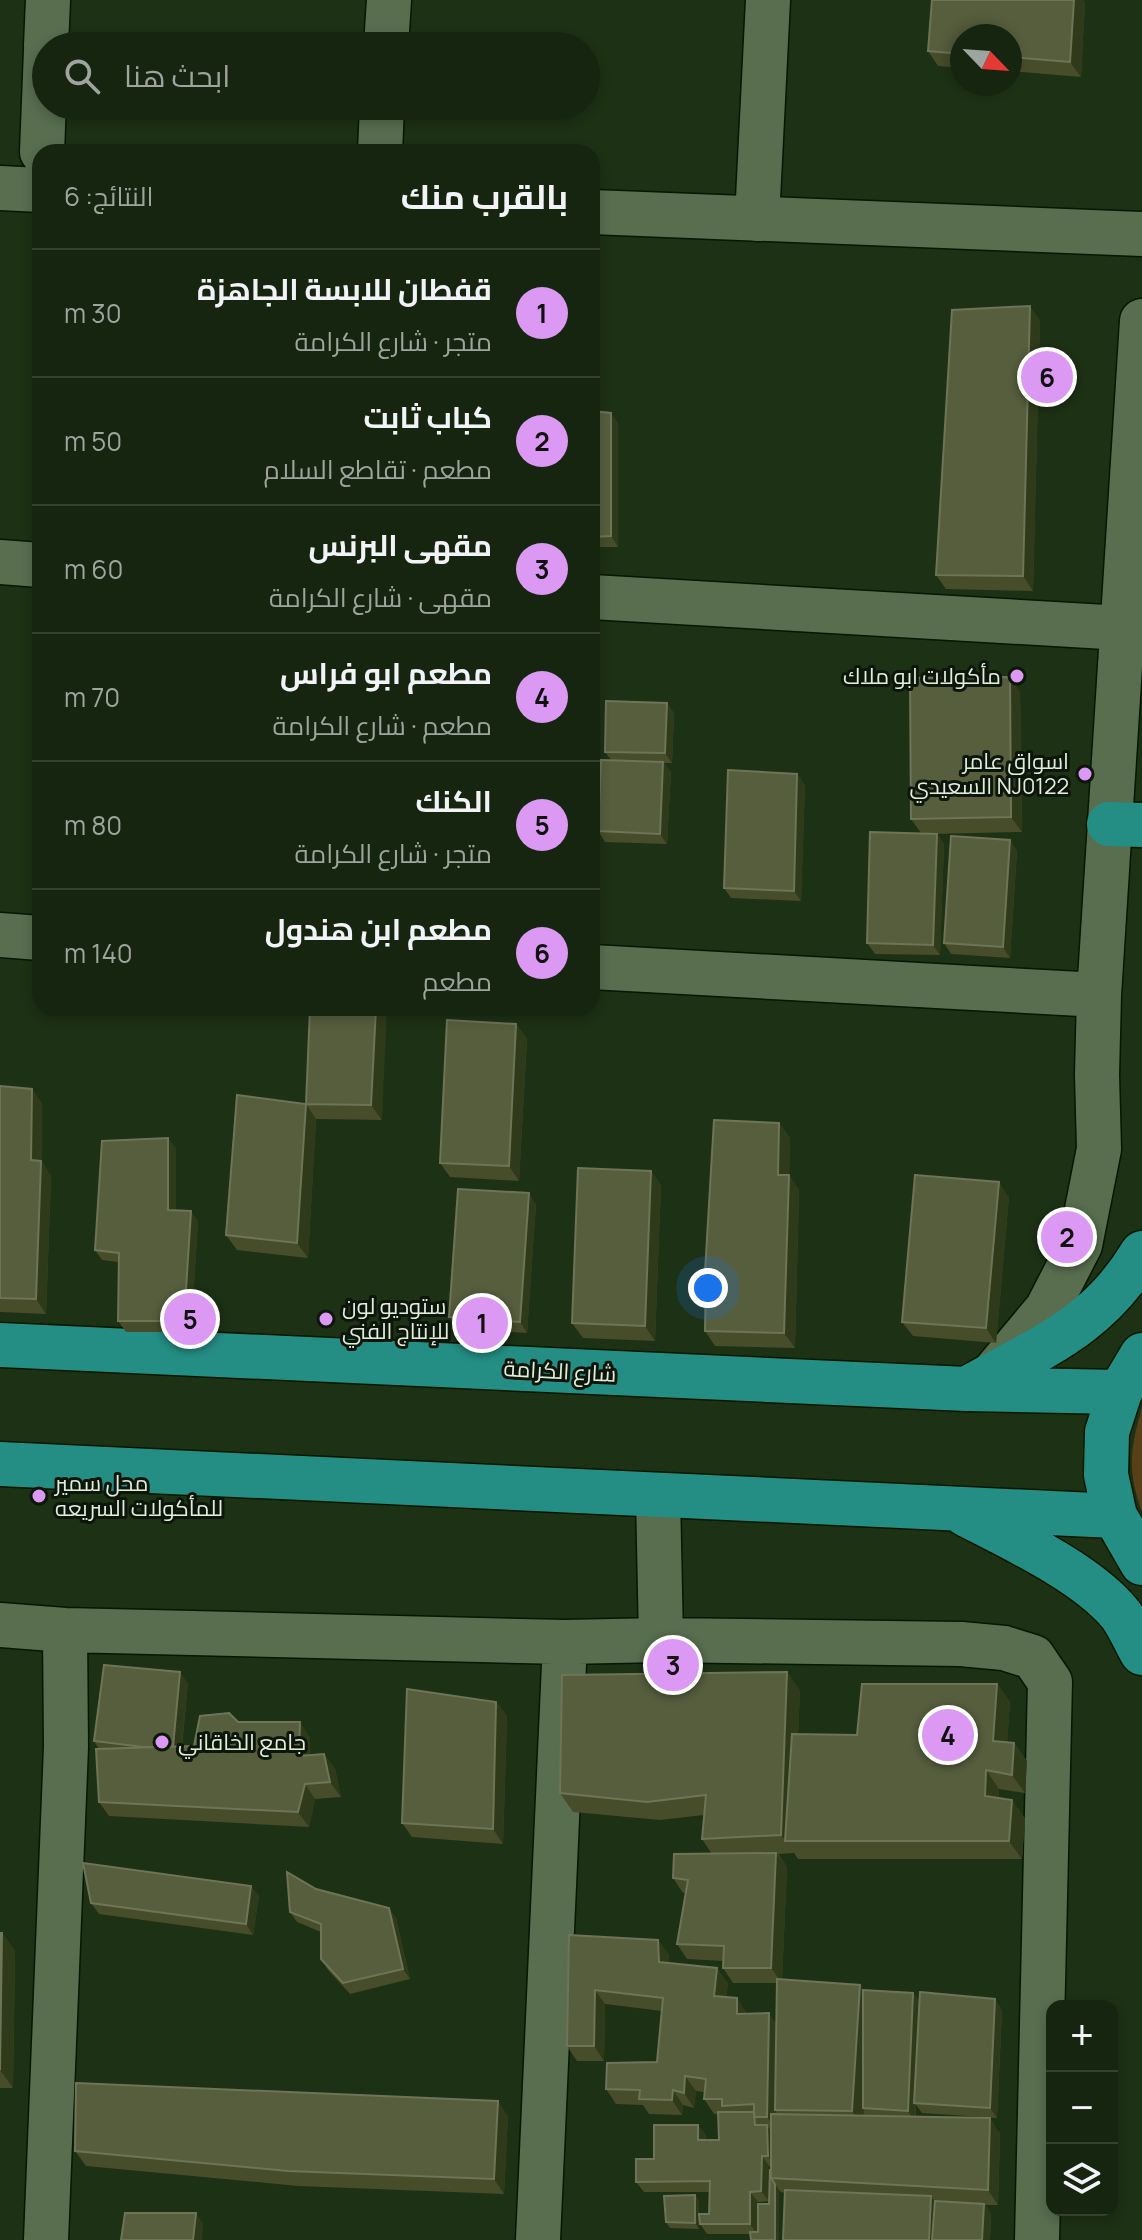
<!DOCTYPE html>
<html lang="ar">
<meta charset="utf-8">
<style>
:root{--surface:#162510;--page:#23311e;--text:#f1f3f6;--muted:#9ea59f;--line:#354230;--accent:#dc99f4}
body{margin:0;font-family:Manrope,Cairo,sans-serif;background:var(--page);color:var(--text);direction:rtl}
.controls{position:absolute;right:24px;bottom:24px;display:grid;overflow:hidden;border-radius:16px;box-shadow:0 4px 12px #0003}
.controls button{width:72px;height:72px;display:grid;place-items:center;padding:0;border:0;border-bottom:2px solid var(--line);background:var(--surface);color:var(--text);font:40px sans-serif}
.compass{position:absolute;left:950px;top:24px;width:72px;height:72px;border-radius:50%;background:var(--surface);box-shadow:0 4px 12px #0003;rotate:115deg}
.you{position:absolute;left:708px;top:1288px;width:28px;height:28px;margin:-20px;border:6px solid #fff;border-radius:50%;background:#1a73e8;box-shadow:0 0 0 12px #1a73e833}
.badge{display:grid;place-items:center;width:52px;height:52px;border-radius:50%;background:var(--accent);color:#111;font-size:26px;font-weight:700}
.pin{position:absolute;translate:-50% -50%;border:4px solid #fff;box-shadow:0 2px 8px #0006}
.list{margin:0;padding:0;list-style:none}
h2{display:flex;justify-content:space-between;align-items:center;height:104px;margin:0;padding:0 32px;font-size:34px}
h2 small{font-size:26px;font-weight:400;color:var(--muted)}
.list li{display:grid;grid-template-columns:52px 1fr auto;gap:24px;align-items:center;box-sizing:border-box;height:128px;padding:0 32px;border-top:2px solid var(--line)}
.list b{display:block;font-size:30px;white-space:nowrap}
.list p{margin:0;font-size:26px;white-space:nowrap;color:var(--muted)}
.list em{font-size:26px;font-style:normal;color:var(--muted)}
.icon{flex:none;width:44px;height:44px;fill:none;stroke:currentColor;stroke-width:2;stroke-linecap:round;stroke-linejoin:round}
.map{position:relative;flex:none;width:1142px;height:2240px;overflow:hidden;direction:ltr}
.search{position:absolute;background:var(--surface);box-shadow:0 4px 12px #0003;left:32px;top:32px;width:568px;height:88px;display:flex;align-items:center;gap:20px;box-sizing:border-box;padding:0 28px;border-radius:44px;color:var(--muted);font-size:30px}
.panel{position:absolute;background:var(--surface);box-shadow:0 4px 12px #0003;left:32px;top:144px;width:568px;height:872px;border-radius:24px;direction:rtl}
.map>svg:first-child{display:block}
.green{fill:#573f17}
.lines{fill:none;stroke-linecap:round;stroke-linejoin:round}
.minor-casing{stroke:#061801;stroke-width:47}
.primary-casing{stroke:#061801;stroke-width:47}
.minor{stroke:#586e4f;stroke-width:44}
.primary{stroke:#258e84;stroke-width:44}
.wall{fill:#474c2b;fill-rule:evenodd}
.shaded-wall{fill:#2f3a1a}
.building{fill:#575e3e;stroke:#6d7457;stroke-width:2}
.poi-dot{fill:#dc99f4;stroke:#0d160a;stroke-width:3}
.labels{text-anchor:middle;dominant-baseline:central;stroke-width:6;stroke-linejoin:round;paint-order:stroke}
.poi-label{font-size:22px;fill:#e1eedc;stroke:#0d160a;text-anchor:start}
.street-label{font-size:22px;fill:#e1eedc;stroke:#0d160a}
</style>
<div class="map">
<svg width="1142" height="2240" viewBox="0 0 1142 2240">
<rect width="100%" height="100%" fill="#1d3115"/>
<path class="green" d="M1142,1408V1512C1127,1471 1130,1449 1142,1408Z"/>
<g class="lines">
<g class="minor-casing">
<path id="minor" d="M46,46L48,0
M386,46L389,0
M42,152L46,50
M380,152L382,106
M0,188L40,190
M592,212L1142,234
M757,219L768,0
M0,562L40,565
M592,597L1123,628
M0,935L40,938
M592,967L1099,995
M992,1375L1047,1309L1080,1245L1099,1149L1097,1075L1099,995L1142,321
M658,1495L661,1640
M0,1625L65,1630L565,1642L661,1640L961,1644L1004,1648L1033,1657L1050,1682L1037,2240
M46,2240L66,1747L65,1630
M538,2240L565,1642"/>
</g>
<g class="primary-casing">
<path id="primary" d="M1109,824L1142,825
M0,1345L967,1389L1120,1392
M1142,1355L1120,1392L1107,1432L1106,1475L1115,1516L1142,1563
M970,1387C1041,1347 1098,1327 1142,1253
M0,1464L1115,1516
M965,1514C1013,1539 1087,1573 1121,1615C1129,1626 1135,1641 1142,1653"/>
</g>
<use href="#minor" class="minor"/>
<use href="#primary" class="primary"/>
</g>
<path class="wall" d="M932,0H1083L1085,3L1081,77L1010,71V36H962V68L938,66L928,51Z
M1040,320L1033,591L946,589L936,575Z
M592,411L618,423V547H592Z
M1020,692L1022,832L931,834H937L944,844L940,955L875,954L867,943L921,833L911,819Z
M667,703L674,713L672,763H664L671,772L667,844L605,842L598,831L611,760L605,752Z
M805,784L801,901L731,898L724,888Z
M1010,840L1017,851L1010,958L951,954L944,943Z
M310,1008L382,1120L316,1119L308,1258L237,1250L226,1235L306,1104Z
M516,1024L527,1039L519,1181L450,1177L440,1163Z
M0,1086L32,1089L42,1104V1162L51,1176L46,1314L0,1312Z
M779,1123L790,1138L789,1175L799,1190L795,1348L715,1346L705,1331L706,1274L705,1272Z
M176,1148V1211L198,1221L191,1332H126L118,1321V1262L102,1260L95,1250Z
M651,1171L661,1185L655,1341L583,1338L572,1323Z
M1009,1197L996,1343L913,1336L902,1322Z
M536,1204L527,1333L457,1328L449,1317Z
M787,1672L800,1691L798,1734L857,1735L997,1684L1010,1702L1007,1742L1014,1743L1027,1761L1025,1793L999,1789V1798L1025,1818L1022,1859H798L794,1853L778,1854L787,1867L782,1979L860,1985L863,1990L913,1993L920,2002L1002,2010L997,2118L922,2113L916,2105V2117L1000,2133L998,2205H985L991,2214L990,2240H783L785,2193L781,2192L779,2190V2240H751L750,2234H707L700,2224L709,2214V2192H644L636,2182L654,2159L706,2135V2140H719L718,2114H714L704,2099V2092L696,2091L694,2108L683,2105L682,2115L649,2114L643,2105L616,2104L606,2089L657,2062L662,2011L605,2004L604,2061H577L567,2046L569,1935L658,1940L669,1955V1963L728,1983L726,1997L747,2014L776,2024L777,1983H733L723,1968V1961L687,1959L677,1944L685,1893H683L673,1878L712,1854L702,1839L704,1815L660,1820L573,1812L560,1793ZM769,2166H771L769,2204L757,2232L758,2202L769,2201Z
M188,1683L182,1746H194L238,1722L310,1737V1755L324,1754L335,1769L341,1797L315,1799L309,1827L109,1816L99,1802V1749L94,1741Z
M496,1702L507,1716L503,1844L412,1837L402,1823Z
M316,1889L396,1918L410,1979L350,1994L328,1970L321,1959V1932L297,1922L290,1912Z
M259,1896L253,1935L99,1914L91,1903Z
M0,1933H2L15,1951L13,2088H0Z
M508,2116L504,2194L298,2186L86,2166L75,2151Z
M695,2195L699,2201V2229L670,2228L666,2222Z"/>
<path class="shaded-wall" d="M1074,0H1083L1085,3L1081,77L1070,62Z
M1030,306L1040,320L1033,591L1023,576Z
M611,413L618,423V547L611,536Z
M1010,677L1020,692L1022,832L1011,817Z
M667,703L674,713L672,763L665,753Z
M663,762L671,772L667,844L660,834Z
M797,774L805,784L801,901L794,891Z
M937,834L944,844L940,955L933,945Z
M1010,840L1017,851L1010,958L1003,947Z
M376,1008H387L382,1120L371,1105Z
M516,1024L527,1039L519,1181L509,1166Z
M32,1089L42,1104V1162L51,1176L46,1314L36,1299L31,1160Z
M306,1104L316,1119L308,1258L297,1243Z
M779,1123L790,1138L789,1179V1175L799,1190L795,1348L784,1333L778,1175Z
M168,1138L176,1148V1221L168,1210Z
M651,1171L661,1185L655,1341L645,1326Z
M999,1182L1009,1197L996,1343L986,1328Z
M529,1193L536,1204L527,1333L520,1322Z
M191,1211L198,1221L191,1332L184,1321Z
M180,1672L188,1683L180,1762L173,1751Z
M787,1672L800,1691L794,1841H785L794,1854L781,1835Z
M997,1684L1010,1702L1006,1760L993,1741Z
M496,1702L507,1716L503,1844L493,1829Z
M300,1722L310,1737V1771L299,1756Z
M1014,1743L1027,1761L1025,1793L1012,1775Z
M324,1754L335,1769L341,1797L330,1782Z
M986,1770L999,1789L998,1815L985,1796Z
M305,1784L315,1799L309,1827L298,1812Z
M1012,1800L1025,1818L1022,1859L1009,1841Z
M776,1853L787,1867L782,1983L771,1968Z
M251,1886L259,1896L253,1935L246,1924Z
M389,1908L396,1918L410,1979L403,1969Z
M2,1933L15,1951L13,2088L0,2070Z
M658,1940L669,1955V1977L659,1962Z
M717,1968L728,1983L725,2011L714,1996Z
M860,1985L870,2000L863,2126L852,2111Z
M595,1990L605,2004L604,2061L594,2046Z
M913,1993L921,2003L914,2103L916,2105L915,2122L908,2111Z
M737,1998L747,2013L748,2029L737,2014Z
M995,1999L1002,2010L997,2118L990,2108Z
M769,2013L779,2028L775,2110L778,2115V2132L767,2117Z
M685,2076L696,2091L694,2108L684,2093Z
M673,2090L683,2105L682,2115L672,2100Z
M498,2101L508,2116L504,2194L494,2179Z
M990,2118L1000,2133L998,2205L988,2190Z
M698,2125L706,2135L705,2151L698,2140Z
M767,2125L774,2136L775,2166L768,2156Z
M762,2156L769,2166V2201L761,2191Z
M775,2184L779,2190V2240H775Z
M750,2192L758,2202L757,2234L750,2224Z
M695,2195L699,2201V2229L695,2223Z
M931,2196L939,2207L937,2240H929Z
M984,2204L991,2214L990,2240H982Z
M196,2213L203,2223L202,2240H193Z"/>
<path class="building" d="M932,0H1074L1070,62L1010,57V36H962V54L928,51Z
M1030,306L1023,576L936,575L952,310Z
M592,411L611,413V536L592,537Z
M1010,677L1011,817L911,819L910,678Z
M606,701L667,703L665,753L605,752Z
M601,760L663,762L660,834L598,831Z
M728,770L797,774L794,891L724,888Z
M870,832L937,834L933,945L867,943Z
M951,836L1010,840L1003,947L944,943Z
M310,1008H376L371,1105L306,1104Z
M447,1020L516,1024L509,1166L440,1163Z
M0,1086L32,1089L31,1160L41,1161L36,1299L0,1298Z
M237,1095L306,1104L297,1243L226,1235Z
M714,1120L779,1123L778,1175H789L784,1333L705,1331L706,1272H705Z
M168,1138V1210L191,1211L184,1321H118L119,1253L95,1250L102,1141Z
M578,1168L651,1171L645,1326L572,1323Z
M915,1175L999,1182L986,1328L902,1322Z
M458,1189L529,1193L520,1322L449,1317Z
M104,1665L180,1672L173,1747H143L94,1741Z
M787,1672L781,1835L702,1839L706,1795L647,1802L560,1793L562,1675Z
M862,1684H997L993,1741L1014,1743L1012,1775L986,1770L985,1796L1012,1800L1009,1841H785L792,1734L857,1735Z
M407,1689L496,1702L493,1829L402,1823Z
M229,1713L238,1722H300L299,1756L324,1754L330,1782L305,1784L298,1812L99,1802L96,1749L194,1746L200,1716Z
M776,1853L771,1968H723L724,1946L677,1944L688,1880L673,1878L674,1854Z
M83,1863L251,1886L246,1924L91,1903Z
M287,1872L316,1889L389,1908L403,1969L343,1983L321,1959V1924L290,1912Z
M0,1933H2L0,2070Z
M569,1935L658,1940L659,1962L717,1968L714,1996L737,1998V2014L769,2013L767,2117H754V2104L722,2106V2099H704L706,2079L685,2076L684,2093L673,2090L672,2100L639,2099L640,2090L606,2089L607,2063L657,2062L663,1998L595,1990L594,2046H567Z
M777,1979L860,1985L852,2111L775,2110Z
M863,1990L913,1993L908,2111L863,2108Z
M920,1992L995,1999L990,2108L914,2103Z
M76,2083L498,2101L494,2179L288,2171L75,2151Z
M718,2112H754L755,2125H767L768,2156H762L761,2191L750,2192V2224H700L699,2214H709L710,2181L636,2182V2159H654V2125H698V2140H719Z
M771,2114L990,2118L988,2190L771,2178Z
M770,2169L771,2178L775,2184V2240H751L750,2232H758V2204H769Z
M785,2190L931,2196L929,2240H783Z
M695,2195V2223L666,2222L664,2196Z
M935,2201L984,2204L982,2240H932Z
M125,2213H196L193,2240H121Z"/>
<g class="poi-dot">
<circle cx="1017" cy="676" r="8"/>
<circle cx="1085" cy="774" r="8"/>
<circle cx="326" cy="1319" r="8"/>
<circle cx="39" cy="1496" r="8"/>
<circle cx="162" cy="1742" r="8"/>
</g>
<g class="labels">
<g class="poi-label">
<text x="1001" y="676" text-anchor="end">مأكولات ابو ملاك</text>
<text x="1069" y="761" text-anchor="end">اسواق عامر<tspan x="1069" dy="25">السعيدي NJ0122</tspan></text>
<text x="342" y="1306">ستوديو لون<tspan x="342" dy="25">للإنتاج الفني</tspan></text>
<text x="55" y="1483">محل سمير<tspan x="55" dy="25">للمأكولات السريعه</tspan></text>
<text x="178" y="1742">جامع الخاقاني</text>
</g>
<g class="street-label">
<text transform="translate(560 1371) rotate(3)">شارع الكرامة</text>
</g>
</g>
</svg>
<div class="controls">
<button>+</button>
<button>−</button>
<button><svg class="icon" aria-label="layers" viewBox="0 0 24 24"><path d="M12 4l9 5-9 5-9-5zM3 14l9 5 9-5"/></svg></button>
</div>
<svg class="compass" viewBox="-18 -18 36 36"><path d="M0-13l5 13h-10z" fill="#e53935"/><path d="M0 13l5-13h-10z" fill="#9ea59f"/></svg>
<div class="you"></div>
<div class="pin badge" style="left:482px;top:1323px">1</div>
<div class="pin badge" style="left:1067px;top:1237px">2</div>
<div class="pin badge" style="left:673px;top:1665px">3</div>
<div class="pin badge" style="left:948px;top:1735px">4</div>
<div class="pin badge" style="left:190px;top:1319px">5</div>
<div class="pin badge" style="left:1047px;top:377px">6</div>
<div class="search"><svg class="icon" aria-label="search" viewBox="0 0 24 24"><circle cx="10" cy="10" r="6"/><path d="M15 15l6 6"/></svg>ابحث هنا</div>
<section class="panel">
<h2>بالقرب منك<small>النتائج: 6</small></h2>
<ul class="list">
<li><span class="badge">1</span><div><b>قفطان للابسة الجاهزة</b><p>متجر · شارع الكرامة</p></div><em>30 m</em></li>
<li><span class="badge">2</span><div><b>كباب ثابت</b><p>مطعم · تقاطع السلام</p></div><em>50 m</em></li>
<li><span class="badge">3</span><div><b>مقهى البرنس</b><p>مقهى · شارع الكرامة</p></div><em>60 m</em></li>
<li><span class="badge">4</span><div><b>مطعم ابو فراس</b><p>مطعم · شارع الكرامة</p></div><em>70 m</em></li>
<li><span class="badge">5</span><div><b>الكنك</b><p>متجر · شارع الكرامة</p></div><em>80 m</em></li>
<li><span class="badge">6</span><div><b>مطعم ابن هندول</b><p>مطعم</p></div><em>140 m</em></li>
</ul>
</section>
</div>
